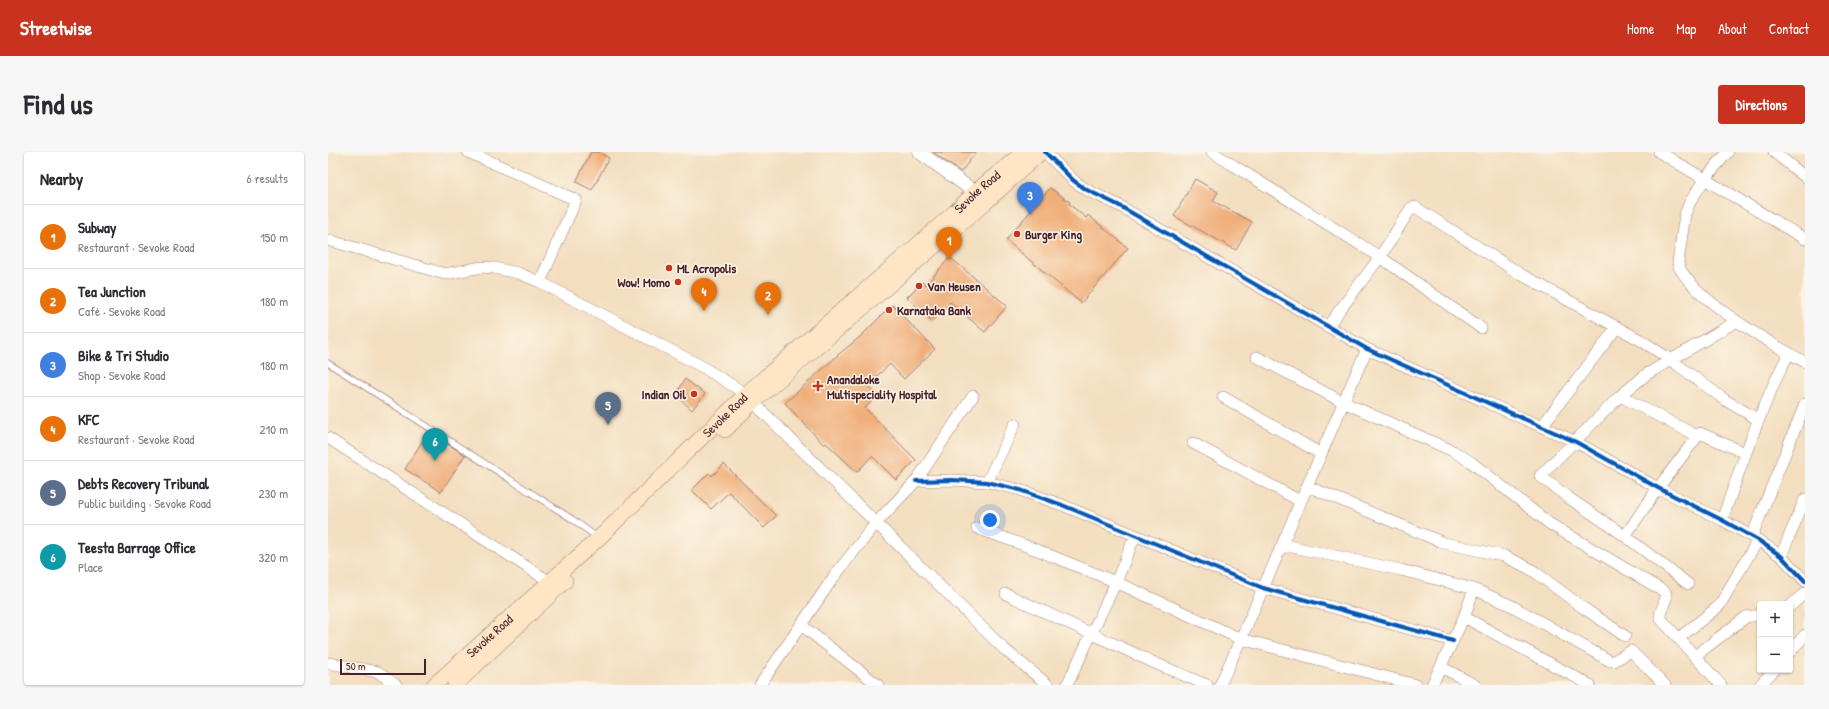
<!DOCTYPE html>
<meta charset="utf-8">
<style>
:root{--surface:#fff;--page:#f7f7f7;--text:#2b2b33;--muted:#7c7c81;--line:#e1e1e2;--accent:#c8321e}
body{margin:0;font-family:"Patrick Hand",sans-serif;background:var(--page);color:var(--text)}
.controls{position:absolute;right:12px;bottom:12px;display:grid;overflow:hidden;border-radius:4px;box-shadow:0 1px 3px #0004}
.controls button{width:36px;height:36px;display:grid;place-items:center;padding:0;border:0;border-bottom:1px solid var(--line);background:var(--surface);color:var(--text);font:20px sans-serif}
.scale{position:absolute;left:12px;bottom:10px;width:86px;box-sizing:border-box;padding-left:4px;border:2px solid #4a1f2b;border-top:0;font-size:11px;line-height:14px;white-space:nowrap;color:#4a1f2b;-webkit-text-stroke:3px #fcf5e5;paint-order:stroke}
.you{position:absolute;left:662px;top:368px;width:14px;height:14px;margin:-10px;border:3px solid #fff;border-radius:50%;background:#1a73e8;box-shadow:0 0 0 6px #1a73e833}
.badge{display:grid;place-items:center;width:26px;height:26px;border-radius:50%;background:var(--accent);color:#fff;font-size:13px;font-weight:700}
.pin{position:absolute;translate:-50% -33px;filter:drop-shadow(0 1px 2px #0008)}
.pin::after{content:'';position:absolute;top:21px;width:14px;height:12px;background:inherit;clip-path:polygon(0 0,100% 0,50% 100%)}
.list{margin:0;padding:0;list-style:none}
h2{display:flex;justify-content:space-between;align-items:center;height:52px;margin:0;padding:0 16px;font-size:17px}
h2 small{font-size:13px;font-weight:400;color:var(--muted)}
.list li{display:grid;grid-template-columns:26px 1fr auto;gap:12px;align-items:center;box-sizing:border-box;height:64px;padding:0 16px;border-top:1px solid var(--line)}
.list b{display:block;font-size:15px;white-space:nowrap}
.list p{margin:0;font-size:13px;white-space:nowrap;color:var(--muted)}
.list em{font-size:13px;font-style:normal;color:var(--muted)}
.map{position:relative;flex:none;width:1477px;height:533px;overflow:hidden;border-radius:4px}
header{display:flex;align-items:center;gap:24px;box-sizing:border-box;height:56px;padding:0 20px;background:var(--accent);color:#fff}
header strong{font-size:19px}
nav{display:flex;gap:22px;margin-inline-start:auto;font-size:14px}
.intro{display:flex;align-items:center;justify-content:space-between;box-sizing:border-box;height:96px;padding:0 24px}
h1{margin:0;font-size:28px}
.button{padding:10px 18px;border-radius:4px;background:var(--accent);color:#fff;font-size:14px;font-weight:700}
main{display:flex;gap:24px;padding:0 24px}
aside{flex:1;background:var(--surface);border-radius:4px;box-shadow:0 1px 3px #0004}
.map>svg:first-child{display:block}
.building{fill:#f0ae79}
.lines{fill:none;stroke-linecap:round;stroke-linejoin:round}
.service-casing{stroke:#9e7e76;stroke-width:7}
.minor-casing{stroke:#9e7e76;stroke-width:12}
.tertiary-casing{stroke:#9e7e76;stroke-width:14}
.secondary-casing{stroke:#9e7e76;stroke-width:16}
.service{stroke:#fff;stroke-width:5.5}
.minor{stroke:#fff;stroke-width:11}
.tertiary{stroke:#fff;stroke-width:13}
.secondary{stroke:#fde5c5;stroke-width:15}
.cycleway-casing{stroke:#fcf5e5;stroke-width:6}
.cycleway{stroke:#0057b8;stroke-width:4}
.poi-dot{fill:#c8321e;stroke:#fcf5e5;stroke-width:1.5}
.labels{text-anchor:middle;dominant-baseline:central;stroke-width:3;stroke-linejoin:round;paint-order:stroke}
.street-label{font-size:13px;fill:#4a1f2b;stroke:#fcf5e5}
.poi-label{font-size:13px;font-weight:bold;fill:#4a1f2b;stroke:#fcf5e5;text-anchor:start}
</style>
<header>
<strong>Streetwise</strong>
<nav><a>Home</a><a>Map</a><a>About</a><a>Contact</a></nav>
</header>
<div class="intro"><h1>Find us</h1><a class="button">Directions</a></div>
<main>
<aside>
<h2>Nearby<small>6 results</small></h2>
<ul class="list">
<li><span class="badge" style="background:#e8710a">1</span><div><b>Subway</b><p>Restaurant · Sevoke Road</p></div><em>150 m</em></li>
<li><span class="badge" style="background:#e8710a">2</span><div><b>Tea Junction</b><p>Café · Sevoke Road</p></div><em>180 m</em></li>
<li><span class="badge" style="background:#3f7fe0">3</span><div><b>Bike &amp; Tri Studio</b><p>Shop · Sevoke Road</p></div><em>180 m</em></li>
<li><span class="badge" style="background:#e8710a">4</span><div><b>KFC</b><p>Restaurant · Sevoke Road</p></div><em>210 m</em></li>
<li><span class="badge" style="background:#5c6f8a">5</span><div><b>Debts Recovery Tribunal</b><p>Public building · Sevoke Road</p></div><em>230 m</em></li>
<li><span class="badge" style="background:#0f9aa8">6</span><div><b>Teesta Barrage Office</b><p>Place</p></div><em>320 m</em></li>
</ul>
</aside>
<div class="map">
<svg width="1477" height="533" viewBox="0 0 1477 533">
<rect width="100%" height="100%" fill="#fcf5e5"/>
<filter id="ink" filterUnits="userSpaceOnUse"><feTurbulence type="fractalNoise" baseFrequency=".025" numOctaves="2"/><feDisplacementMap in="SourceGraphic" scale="8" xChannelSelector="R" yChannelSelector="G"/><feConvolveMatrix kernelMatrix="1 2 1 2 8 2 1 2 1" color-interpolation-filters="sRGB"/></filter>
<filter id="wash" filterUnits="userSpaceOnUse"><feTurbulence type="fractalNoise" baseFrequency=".012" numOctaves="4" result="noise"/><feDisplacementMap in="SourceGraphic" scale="16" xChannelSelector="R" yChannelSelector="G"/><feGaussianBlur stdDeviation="0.9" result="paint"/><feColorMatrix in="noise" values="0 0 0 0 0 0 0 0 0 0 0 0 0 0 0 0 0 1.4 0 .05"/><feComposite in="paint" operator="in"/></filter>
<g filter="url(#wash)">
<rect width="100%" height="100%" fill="#f3dec0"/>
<g id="blocks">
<path class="building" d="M263,0H270L281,6L264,38L248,30Z
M605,0H648L633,20Z
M867,27L890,40L885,49L924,70L908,98L846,64Z
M722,36L742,50L741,52L758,66L760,63L800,96L753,151L678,88Z
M622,105L679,154L657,180L622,150L604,169L579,145L594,130L598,133Z
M564,153L607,197L576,227L562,212L539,233L549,244L537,256L588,308L568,328L544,304L529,320L498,291L496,293L457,251L511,202L533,184Z
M357,227L377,242L364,258L348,243Z
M100,280L137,303L113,340L77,317Z
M396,312L448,364L436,376L401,340L383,357L364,338L381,321L384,324Z"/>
</g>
</g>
<g filter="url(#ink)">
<use href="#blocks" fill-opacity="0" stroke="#9e7e76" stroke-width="1"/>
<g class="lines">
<g class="service-casing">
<path id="service" d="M0,211L244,367L270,386"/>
</g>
<g class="minor-casing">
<path id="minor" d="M140,0L248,48L212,130
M717,0L746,29L759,38L790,53L1039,197L1248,290L1330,336L1394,368L1430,388L1453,404L1477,429
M884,0L1052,105L1153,176
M1331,0L1477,87
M1400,0L1376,28L1362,50L1357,62L1350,110L1351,115C1370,150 1442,191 1477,210
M1446,0L1477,25
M0,88L117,122L154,115L166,116L190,121L212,130L373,214L418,242
M999,175L1052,105L1083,56L1087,55L1194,123L1314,189L1343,208L1397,248L1431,268
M929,205L1015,250L1125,299L1143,310L1222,372L1337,440C1341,448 1331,457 1332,466L1393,533
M1292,244L1369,284
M895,245L993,302
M425,250L676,497L720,533
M1214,274L1289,175
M0,286L222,430
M865,291L972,349
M588,329L624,328L659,330L692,338L734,353L935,436L1125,489
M659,330L687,272
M979,334L1116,391L1176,404L1197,414L1207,420L1254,455L1297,484
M1394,368C1414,312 1433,254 1461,201
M649,376L709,398L788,430L913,487L1088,533
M1297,384L1330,336L1372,281L1417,301
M1424,384L1477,252
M955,393L1073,418L1146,437L1184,454L1282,509H1286L1303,499L1337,533
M1453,404L1477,347
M1360,432L1297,384L1241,346L1212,324L1292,244L1319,222L1409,169
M678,442L829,512L879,533
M1462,454L1477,441
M1136,465L1262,533
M473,473L550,533
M1351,486L1391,454L1430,388
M1462,500L1477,483
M1367,504L1418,465L1432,463
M0,511L50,520L68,533
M1113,515L1147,533
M432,533L505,426L548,371L588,329L645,244
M739,533L788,430L807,384
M892,533C943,422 989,309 1039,197
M1104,533L1136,465L1146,437
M1432,533L1446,518"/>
</g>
<g class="tertiary-casing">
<path id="tertiary" d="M591,0L647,40"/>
</g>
<g class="secondary-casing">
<g id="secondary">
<path d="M397,278L425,250L658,50L713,0"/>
<path id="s1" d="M106,533L271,386L418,242L627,60L647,40L696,0"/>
<path d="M127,533L237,429"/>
</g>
</g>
<use href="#service" class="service"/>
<use href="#minor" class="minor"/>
<use href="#tertiary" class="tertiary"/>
<use href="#secondary" class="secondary"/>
<g class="cycleway-casing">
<path id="cycleway" d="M717,0L746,29L759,38L790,53L1039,197L1248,290L1330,336L1394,368L1430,388L1453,404L1477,429
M588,329L624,328L659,330L692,338L734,353L935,436L1125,489"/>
</g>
<use href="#cycleway" class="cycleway"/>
</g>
</g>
<g class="poi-dot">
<circle cx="689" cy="82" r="4"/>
<circle cx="341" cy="116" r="4"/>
<circle cx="350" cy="130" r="4"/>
<circle cx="591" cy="134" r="4"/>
<circle cx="561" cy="158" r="4"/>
<path d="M488 228h4v4h4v4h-4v4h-4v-4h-4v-4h4z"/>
<circle cx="366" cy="242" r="4"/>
</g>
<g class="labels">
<g class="street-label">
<text stroke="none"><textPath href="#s1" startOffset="734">Sevoke Road</textPath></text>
<text stroke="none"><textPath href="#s1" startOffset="397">Sevoke Road</textPath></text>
<text stroke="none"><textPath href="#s1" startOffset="74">Sevoke Road</textPath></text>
</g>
<g class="poi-label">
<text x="697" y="82">Burger King</text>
<text x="349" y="116">ML Acropolis</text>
<text x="342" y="130" text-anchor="end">Wow! Momo</text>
<text x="599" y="134">Van Heusen</text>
<text x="569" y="158">Karnataka Bank</text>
<text x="499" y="227">Anandaloke<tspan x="499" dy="15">Multispeciality Hospital</tspan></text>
<text x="358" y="242" text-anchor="end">Indian Oil</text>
</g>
</g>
</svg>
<div class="controls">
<button>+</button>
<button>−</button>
</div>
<div class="scale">50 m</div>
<div class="you"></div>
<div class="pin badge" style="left:621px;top:108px;background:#e8710a">1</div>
<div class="pin badge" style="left:440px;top:163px;background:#e8710a">2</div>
<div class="pin badge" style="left:702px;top:63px;background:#3f7fe0">3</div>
<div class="pin badge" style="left:376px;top:159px;background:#e8710a">4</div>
<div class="pin badge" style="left:280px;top:273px;background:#5c6f8a">5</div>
<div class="pin badge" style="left:107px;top:309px;background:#0f9aa8">6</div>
</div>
</main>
